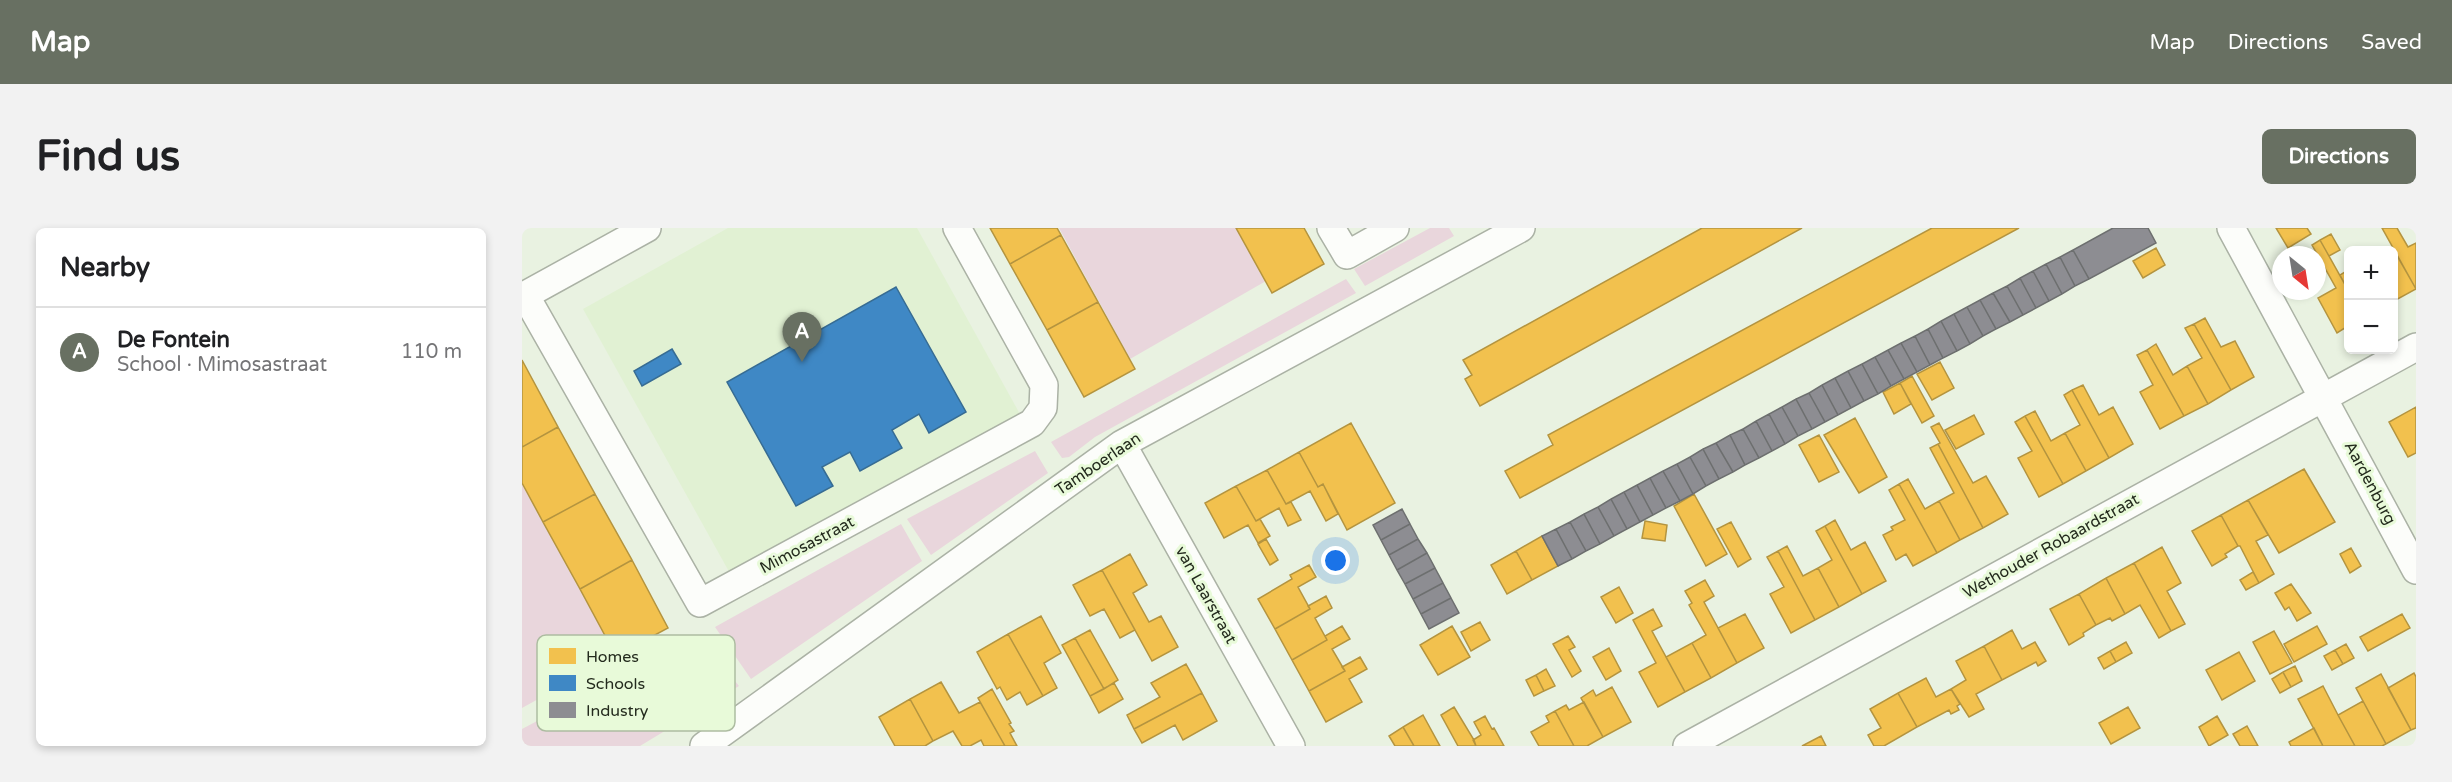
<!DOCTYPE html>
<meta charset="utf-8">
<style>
:root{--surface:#fff;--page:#f2f2f2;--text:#202124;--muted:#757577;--line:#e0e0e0;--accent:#687062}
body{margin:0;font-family:"Varela Round",sans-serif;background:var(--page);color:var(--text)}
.controls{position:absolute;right:18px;top:18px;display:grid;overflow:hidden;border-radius:9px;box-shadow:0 3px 9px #0003}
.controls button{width:54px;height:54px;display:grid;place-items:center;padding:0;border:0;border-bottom:2px solid var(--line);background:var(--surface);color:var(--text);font:30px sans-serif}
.compass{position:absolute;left:1750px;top:18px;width:54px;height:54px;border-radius:50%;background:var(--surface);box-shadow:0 3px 9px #0003;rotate:150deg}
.you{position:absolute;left:814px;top:333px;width:21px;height:21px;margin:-15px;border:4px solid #fff;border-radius:50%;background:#1a73e8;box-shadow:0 0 0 9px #1a73e833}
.badge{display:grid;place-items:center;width:39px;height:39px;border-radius:50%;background:var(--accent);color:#fff;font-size:20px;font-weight:700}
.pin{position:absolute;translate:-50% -50px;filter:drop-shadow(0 2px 3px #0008)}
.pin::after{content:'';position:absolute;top:32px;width:21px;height:18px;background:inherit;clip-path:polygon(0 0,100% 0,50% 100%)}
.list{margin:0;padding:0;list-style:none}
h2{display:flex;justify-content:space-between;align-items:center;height:78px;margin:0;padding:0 24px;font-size:26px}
h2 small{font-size:20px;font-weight:400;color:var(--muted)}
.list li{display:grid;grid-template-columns:39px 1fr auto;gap:18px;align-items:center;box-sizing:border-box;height:90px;padding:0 24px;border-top:2px solid var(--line)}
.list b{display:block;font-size:22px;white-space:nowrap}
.list p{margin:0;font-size:20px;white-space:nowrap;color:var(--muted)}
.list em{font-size:20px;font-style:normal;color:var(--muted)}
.map{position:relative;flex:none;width:1894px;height:518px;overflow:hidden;border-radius:9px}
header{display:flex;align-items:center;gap:36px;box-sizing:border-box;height:84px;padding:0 30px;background:var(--accent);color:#fff}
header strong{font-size:28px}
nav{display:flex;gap:33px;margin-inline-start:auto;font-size:21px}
.intro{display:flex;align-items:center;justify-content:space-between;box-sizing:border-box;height:144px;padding:0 36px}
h1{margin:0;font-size:42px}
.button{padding:15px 27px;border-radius:9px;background:var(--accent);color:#fff;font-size:21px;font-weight:700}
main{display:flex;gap:36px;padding:0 36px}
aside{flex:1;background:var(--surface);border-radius:9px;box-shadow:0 3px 9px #0003}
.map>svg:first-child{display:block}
.built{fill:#e1f1d3}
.green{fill:#e9d6dc}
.homes{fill:#f2c14e;stroke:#b4943f;stroke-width:1.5}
.schools{fill:#3f88c5;stroke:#376c93;stroke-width:1.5}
.industry{fill:#8d8d92;stroke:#6d6f6f;stroke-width:1.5}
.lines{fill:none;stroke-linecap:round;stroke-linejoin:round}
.street-casing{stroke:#abb2a5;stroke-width:30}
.street{stroke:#fcfdfa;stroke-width:27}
.labels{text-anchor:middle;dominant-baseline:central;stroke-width:6;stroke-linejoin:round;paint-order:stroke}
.street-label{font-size:16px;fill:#232a1d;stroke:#e8fad9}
.key{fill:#e8fad9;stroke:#adbca1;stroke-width:1.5}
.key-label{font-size:16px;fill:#232a1d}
</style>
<header>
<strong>Map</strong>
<nav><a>Map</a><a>Directions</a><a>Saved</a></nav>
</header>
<div class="intro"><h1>Find us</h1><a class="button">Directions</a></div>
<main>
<aside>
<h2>Nearby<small></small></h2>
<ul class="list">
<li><span class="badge">A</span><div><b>De Fontein</b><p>School · Mimosastraat</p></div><em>110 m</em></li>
</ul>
</aside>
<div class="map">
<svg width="1894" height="518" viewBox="0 0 1894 518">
<rect width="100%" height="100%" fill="#e9f2e1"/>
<path class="built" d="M206,0H395L499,188L210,349L61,81Z"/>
<path class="green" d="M537,0H715L744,53L608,131Z
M908,0H927L932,8L843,58L832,41Z
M824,51L834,65L573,209L547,229L540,230L529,214Z
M513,223L526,245L409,327L385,291Z
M0,254L94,428L0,480Z
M379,296L400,333L229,451L193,399Z
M176,408L217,458L118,518H0V501Z"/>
<path class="homes" d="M468,0H535L539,7L488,36Z
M714,0H782L802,36L750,65Z
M1180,0H1280L958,178L943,151L950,147L941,132Z
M1410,0H1497L998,270L983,243L1031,217L1026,207Z
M1754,0H1785L1789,6L1766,20Z
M1860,0H1875L1886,19L1894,15V61Z
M1809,6L1818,22L1807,28L1798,12Z
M539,7L576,74L525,102L488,36Z
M1798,12L1826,62V98L1815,105L1796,70L1814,60L1790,17Z
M1634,20L1643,37L1621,50L1611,33Z
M1874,26L1894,61L1872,73V28Z
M1826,42V62L1818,47Z
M576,74L613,141L562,169L525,102Z
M1683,90L1699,119L1713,113L1732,149L1709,162L1672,96Z
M1672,96L1709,162L1686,176L1665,138L1680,130L1663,100Z
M1634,116L1651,147L1665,138L1686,176L1662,188L1625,122Z
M1625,122L1662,188L1638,201L1618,164L1631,157L1615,127Z
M0,132L36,199L0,219Z
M1418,134L1432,160L1410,172L1395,146Z
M1390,148L1412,188L1400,195L1378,155Z
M1378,155L1389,176L1372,186L1361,164Z
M1561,157L1577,187L1591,179L1611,216L1587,230L1550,162Z
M1550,162L1587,230L1564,243L1543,205L1558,197L1542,167Z
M1894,179V225L1886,229L1867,194Z
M1513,183L1529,213L1543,205L1564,243L1541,256L1503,188Z
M1452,187L1462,206L1434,221L1423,202Z
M1503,188L1541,256L1517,269L1496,230L1510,223L1493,194Z
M1333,190L1365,249L1337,265L1302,207Z
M829,195L873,275L825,302L801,256L796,259L777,224Z
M1417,195L1451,255L1464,248L1486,286L1461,300L1416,216L1418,215L1409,199Z
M36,199L73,266L21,294L0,255V219Z
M1297,207L1317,244L1297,254L1277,217Z
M1416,216L1461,300L1438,312L1417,273L1432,265L1408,220Z
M777,224L796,259L801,256L816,286L804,293L788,263L764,276L745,242Z
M1782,241L1813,294L1757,325L1726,272Z
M745,242L764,276L769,274L779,292L766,298L757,280L734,293L714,258Z
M1386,251L1403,281L1417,273L1438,312L1415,325L1377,256Z
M1377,256L1415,325L1391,338L1384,326L1374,332L1361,307L1371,302L1369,299L1383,292L1367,262Z
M714,258L734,293L738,291L748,308L736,315L726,297L702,310L683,275Z
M73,266L110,332L58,361L21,294Z
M1172,266L1205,326L1184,338L1152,278Z
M1726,272L1746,307L1734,313L1752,346L1737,355L1718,318H1716L1699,287Z
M1699,287L1716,318L1703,326L1705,329L1690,338L1670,303Z
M1313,292L1329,322L1343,314L1364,353L1340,366L1303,298Z
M1123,293L1145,297L1143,313L1120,310Z
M1209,294L1229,331L1216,339L1195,301Z
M1303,298L1340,366L1317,379L1296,340L1310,332L1294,303Z
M1020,308L1036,338L1010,352L994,323Z
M744,311L756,332L748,337L736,316Z
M1265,318L1281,348L1296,340L1317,379L1293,392L1256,323Z
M1640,319L1659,355L1645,363L1663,396L1649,403L1612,335Z
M1829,320L1839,338L1828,345L1818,326Z
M994,323L1010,352L985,366L969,337Z
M1256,323L1293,392L1269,405L1248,366L1262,359L1245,329Z
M608,326L625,357L611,365L627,394L639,388L656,419L630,433L580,342Z
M110,332L146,400L94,428L58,361Z
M1612,335L1649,403L1637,410L1618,377L1603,386L1584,350Z
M787,337L794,349L776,359L788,381L753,401L736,371L770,351L768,347Z
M580,342L613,402L598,410L582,381L568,388L551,357Z
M1731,344L1737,355L1724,362L1718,352Z
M1584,350L1603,386L1590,393L1588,390L1574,397L1557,366Z
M1183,352L1192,368L1182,374L1215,435L1189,450L1170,415L1184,407L1167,377L1170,375L1163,363Z
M1769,356L1789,385L1775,393L1767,379L1763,382L1753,365Z
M1097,359L1111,385L1094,395L1079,369Z
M1557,366L1574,397L1561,405L1562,408L1547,417L1528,381Z
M804,368L810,380L793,390L805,412L770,432L753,401L788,381L786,378Z
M1131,381L1140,398L1130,403L1163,464L1136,479L1117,444L1134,435L1111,392Z
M1223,386L1242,420L1215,435L1196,400Z
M1880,386L1888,400L1846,423L1838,409Z
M519,388L539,425L522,435L535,460L521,468L486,406Z
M958,394L968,412L949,423L939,404Z
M820,398L828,411L810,421L823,443L787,463L770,432L805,412L803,408Z
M930,398L948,429L916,447L898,417Z
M1795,398L1805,416L1772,434L1762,416Z
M568,402L596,452L582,461L553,410Z
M1490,402L1500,421L1513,414L1524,433L1516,438L1514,434L1480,452L1462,418Z
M1752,403L1770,435L1748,446L1731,414Z
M486,406L521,468L505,477L498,464L485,472L478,459L475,461L455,424Z
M1046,408L1053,419L1047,422L1059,443L1050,449L1031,416Z
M553,410L582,461L568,468L540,417Z
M1604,414L1610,425L1594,434L1588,423Z
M1170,415L1189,450L1163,464L1144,429Z
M1824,416L1832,430L1821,436L1813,422Z
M1462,418L1480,452L1454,466L1462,481L1447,489L1429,461L1444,452L1434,433Z
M1087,420L1099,443L1084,452L1071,429Z
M1813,422L1821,436L1810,442L1802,428Z
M1588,423L1594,434L1582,441L1576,430Z
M1717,424L1733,453L1700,472L1684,442Z
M838,429L845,441L827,451L840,474L804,494L787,463L823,443L820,439Z
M664,436L680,465L612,501L605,487L638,469L629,455Z
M1773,438L1780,453L1769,459L1761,444Z
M1024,441L1033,458L1022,463L1014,447Z
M1761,444L1769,459L1758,465L1750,451Z
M1892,445L1894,449V500L1889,502L1866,460Z
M1859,446L1889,502L1864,516L1834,460Z
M1014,447L1022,463L1012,468L1004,452Z
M1404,450L1414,469L1429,461L1438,476L1435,478L1437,482L1429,486L1427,482L1395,499L1376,465Z
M419,454L437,485L458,474L483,518H462L459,512L448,518H440L431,503L411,513L388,471Z
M592,455L601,471L577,485L568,468Z
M1801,458L1816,487L1833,518H1801L1776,471Z
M1090,459L1109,494L1081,509L1059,470L1071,462L1074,468Z
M470,461L489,495L487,496L492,503L488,505L495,518H483L456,470Z
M680,465L695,493L661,512L653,497L620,515L612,501Z
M1376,465L1395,499L1362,518H1352L1346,507L1359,500L1348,481Z
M388,471L411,513L403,518H373L357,489Z
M1841,473L1864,516L1860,518H1833L1816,487Z
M1062,474L1081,509L1065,518H1052L1033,483L1044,477L1047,482Z
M932,479L952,512L954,518H936L919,487Z
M1606,479L1618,500L1589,516L1577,495Z
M1033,483L1052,518H1017L1009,504L1027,494L1024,488Z
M901,487L918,518H892L881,499Z
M963,488L970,501L972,500L982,518H954L951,512L959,507L952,494Z
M1695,488L1706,507L1687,518L1677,499Z
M1725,498L1736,518H1718L1711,506Z
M881,499L892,518H873L867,508Z
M1792,500L1801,518H1769L1767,514Z
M1299,508L1304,518H1280Z"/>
<path class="schools" d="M374,59L444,184L407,205L397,186L370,202L380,220L338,243L328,224L300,239L311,258L274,278L205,154Z
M150,121L159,136L120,158L112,143Z"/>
<path class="industry" d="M1591,0H1626L1634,15L1567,51L1551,22Z
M1551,22L1567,51L1553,58L1538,29Z
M1538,29L1553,58L1540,66L1524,36Z
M1524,36L1540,66L1527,73L1511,43Z
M1511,43L1527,73L1514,80L1498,50Z
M1498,50L1514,80L1501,87L1485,58Z
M1485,58L1501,87L1488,94L1471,65Z
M1471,65L1488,94L1474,101L1458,72Z
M1458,72L1474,101L1461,108L1445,79Z
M1445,79L1461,108L1448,116L1432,86Z
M1432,86L1448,116L1435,123L1419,93Z
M1419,93L1435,123L1421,130L1406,101Z
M1406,101L1421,130L1408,137L1393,108Z
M1393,108L1408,137L1395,144L1379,115Z
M1379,115L1395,144L1382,151L1366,122Z
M1366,122L1382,151L1369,158L1353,129Z
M1353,129L1369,158L1356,166L1340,136Z
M1340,136L1356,166L1342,173L1326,143Z
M1326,143L1342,173L1329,180L1313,150Z
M1313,150L1329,180L1316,187L1300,157Z
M1300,157L1316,187L1303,194L1287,165Z
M1287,165L1303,194L1290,201L1274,171Z
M1274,171L1290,201L1276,208L1260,179Z
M1260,179L1276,208L1263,216L1247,186Z
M1247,186L1263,216L1250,223L1234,193Z
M1234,193L1250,223L1237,230L1221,201Z
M1221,201L1237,230L1223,237L1208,207Z
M1208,207L1223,237L1211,244L1194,215Z
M1194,215L1211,244L1197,251L1181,221Z
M1181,221L1197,251L1184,258L1168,229Z
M1168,229L1184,258L1171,266L1155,236Z
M1155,236L1171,266L1158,273L1141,243Z
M1141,243L1158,273L1144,280L1128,250Z
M1128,250L1144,280L1131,287L1115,257Z
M1115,257L1131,287L1118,294L1102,264Z
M1102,264L1118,294L1105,301L1089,271Z
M1089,271L1105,301L1092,308L1076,279Z
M1076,279L1092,308L1078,316L1062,286Z
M880,281L888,296L859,312L851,297Z
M1062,286L1078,316L1064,323L1048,294Z
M1048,294L1064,323L1050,331L1034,301Z
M888,296L896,311L867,327L859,312Z
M1034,301L1050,331L1036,338L1020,308Z
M896,311L905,325L875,342L867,327Z
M905,325L913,340L883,356L875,342Z
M913,340L921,355L891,371L883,356Z
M921,355L929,370L899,386L891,371Z
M929,370L937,385L907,401L899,386Z"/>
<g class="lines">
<g class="street-casing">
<path id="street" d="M809,0L825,27L873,0
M1709,0L1894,342
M3,67L178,375L510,195L521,180L522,157L435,0
M0,69L125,0
M600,216L769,518
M182,518L600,216L999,0
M1165,518L1894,119"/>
</g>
<use href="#street" class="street"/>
</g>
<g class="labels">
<g class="street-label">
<text transform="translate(576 236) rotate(-34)">Tamboerlaan</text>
<text transform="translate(1848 255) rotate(62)">Aardenburg</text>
<text transform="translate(285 317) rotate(-28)">Mimosastraat</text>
<text transform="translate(1529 318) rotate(-29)">Wethouder Robaardstraat</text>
<text transform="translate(684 367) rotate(61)">van Laarstraat</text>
</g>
</g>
<rect x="15" y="407" width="198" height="96" rx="9" class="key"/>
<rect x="27" y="420" width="27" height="16" fill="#f2c14e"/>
<rect x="27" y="447" width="27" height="16" fill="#3f88c5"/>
<rect x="27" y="474" width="27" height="16" fill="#8d8d92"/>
<g class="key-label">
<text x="64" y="434">Homes</text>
<text x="64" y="461">Schools</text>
<text x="64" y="488">Industry</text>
</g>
</svg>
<div class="controls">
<button>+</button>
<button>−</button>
</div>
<svg class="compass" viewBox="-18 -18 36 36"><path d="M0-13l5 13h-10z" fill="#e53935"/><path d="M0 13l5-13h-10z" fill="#757577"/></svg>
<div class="you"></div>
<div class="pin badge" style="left:280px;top:134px">A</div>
</div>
</main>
